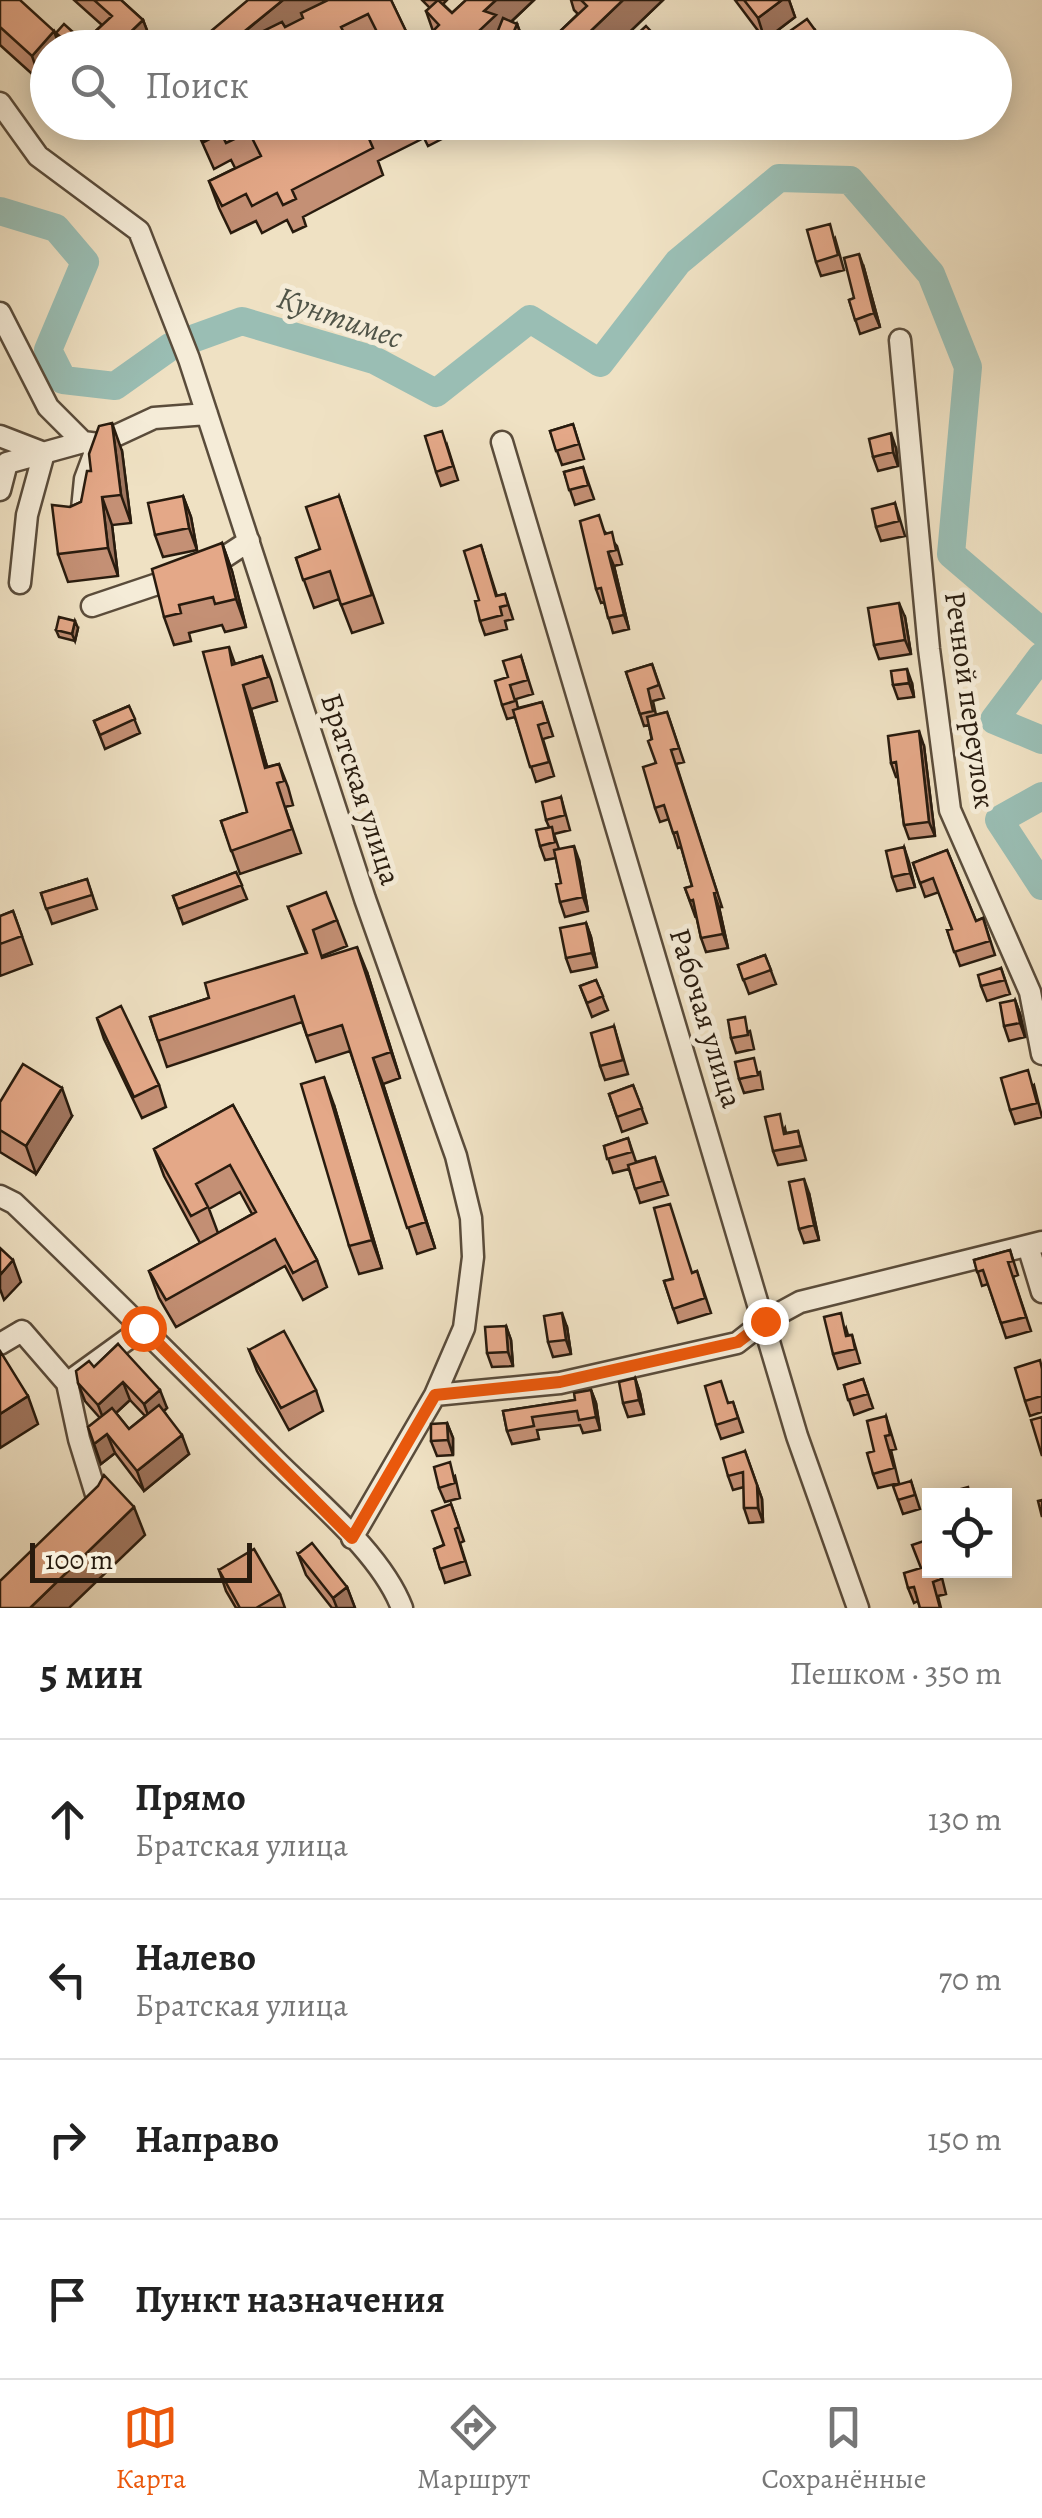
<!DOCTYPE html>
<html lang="ru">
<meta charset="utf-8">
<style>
:root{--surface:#fff;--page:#f6f6f6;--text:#222;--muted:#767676;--line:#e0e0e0;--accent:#ea580c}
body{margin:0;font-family:Alegreya,serif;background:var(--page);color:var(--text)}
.controls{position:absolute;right:30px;bottom:30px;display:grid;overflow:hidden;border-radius:0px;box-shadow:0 5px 25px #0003}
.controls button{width:90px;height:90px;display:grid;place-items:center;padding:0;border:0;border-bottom:2px solid var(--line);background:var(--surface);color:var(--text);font:50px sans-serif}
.scale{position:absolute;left:30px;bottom:25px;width:222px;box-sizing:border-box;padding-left:10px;border:5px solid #281b0e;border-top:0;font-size:28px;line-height:35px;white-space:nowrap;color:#281b0e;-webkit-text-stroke:8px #f5ecd8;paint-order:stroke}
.stop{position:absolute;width:30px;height:30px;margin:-22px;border:8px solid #ea580c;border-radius:50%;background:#fff}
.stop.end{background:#ea580c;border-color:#fff;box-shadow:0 2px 10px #0008}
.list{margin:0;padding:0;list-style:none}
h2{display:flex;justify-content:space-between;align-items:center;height:130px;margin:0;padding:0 40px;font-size:42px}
h2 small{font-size:32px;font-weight:400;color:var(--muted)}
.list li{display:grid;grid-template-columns:65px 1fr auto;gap:30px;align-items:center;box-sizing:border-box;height:160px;padding:0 40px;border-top:2px solid var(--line)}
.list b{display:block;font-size:38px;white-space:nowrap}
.list p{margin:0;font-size:32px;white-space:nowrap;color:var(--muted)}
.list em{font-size:32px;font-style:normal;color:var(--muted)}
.icon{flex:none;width:55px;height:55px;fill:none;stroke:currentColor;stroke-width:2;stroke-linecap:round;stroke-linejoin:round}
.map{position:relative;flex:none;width:1042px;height:1608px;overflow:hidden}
.search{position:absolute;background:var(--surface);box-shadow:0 5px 25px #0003;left:30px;right:30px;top:30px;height:110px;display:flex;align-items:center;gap:25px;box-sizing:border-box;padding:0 35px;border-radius:55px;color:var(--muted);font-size:38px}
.sheet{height:770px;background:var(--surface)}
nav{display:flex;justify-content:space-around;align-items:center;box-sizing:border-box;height:140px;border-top:2px solid var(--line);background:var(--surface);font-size:28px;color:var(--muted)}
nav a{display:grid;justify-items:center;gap:5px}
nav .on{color:var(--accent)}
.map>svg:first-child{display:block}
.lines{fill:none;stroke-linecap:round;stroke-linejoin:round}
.river{stroke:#9abeb4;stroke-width:28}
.minor-casing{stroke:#5a4c3b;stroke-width:25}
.minor{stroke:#f5ecd8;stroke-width:20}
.wall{fill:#c49075;stroke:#281b0e;stroke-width:2.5;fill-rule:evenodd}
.shaded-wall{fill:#a0765f;stroke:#281b0e;stroke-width:2.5}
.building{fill:#e4a888;stroke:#281b0e;stroke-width:2.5}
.route{stroke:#ea580c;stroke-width:12}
.labels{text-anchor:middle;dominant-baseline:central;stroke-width:10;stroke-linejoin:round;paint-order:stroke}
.street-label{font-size:30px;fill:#281b0e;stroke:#f5ecd8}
.water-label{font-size:32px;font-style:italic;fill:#505448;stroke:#f5ecd8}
</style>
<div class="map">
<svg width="1042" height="1608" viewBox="0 0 1042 1608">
<rect width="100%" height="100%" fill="#efe1c3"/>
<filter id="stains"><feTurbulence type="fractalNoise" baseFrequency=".002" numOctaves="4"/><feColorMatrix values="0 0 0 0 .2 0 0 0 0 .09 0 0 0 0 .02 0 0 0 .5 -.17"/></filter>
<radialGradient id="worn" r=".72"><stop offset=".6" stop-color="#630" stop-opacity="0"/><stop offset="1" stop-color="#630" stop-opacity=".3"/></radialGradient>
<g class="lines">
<path class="river" d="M0,211L56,228L85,262L48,350L63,380L115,386L170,347L242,321L374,360L436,393L530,319L600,363L678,262L779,178L850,180L931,274L968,367L951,554L1042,632
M1042,656L994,720L1042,740
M1042,796L999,820L1042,886"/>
<g class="minor-casing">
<path id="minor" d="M0,103L38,156L139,231L189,359L365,899L456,1156L471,1218L473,1257L464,1328L435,1395L352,1538
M0,313L48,407L83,442L98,444L154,418L207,414
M900,340L929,649L950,810L1030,992L1042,1054
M0,436L44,453L27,515L20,583
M502,442L797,1436L858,1608
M0,490L7,463L83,442
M82,509L85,479L98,444
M92,606L211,566L249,541
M0,1196L14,1203C102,1287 188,1373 274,1459C316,1501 381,1553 402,1608
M1028,1246L1042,1292
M0,1344L22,1331L67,1383
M435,1395L560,1383L737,1343L765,1321L800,1302L1042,1242
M93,1510L99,1504L79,1439L67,1383L143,1328"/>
</g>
<use href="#minor" class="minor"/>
</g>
<path class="wall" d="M0,0L54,31L60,48H48V75L41,82L0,45Z
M74,0H121L143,20L153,46L151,48H61L56,33L84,42L102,25Z
M391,0L414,48L378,41L364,48H215L210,32Z
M422,0H447L443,4L452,13L466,0H534L511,22L517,24L526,48H416L433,31L426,11L430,8Z
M571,0H663L613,48H559L555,36L578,14L574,10Z
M735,0H789L795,17L765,40Z
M193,122H278L284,133L305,122H475L428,146L424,138L378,161L383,175L303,217L306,226L293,232L287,220L262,233L256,221L231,233L219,208L209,181L235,168L231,160L214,169Z
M835,238L844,270L821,276L816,262Z
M864,268L880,327L860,334L849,300L854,298Z
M573,424L584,459L562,465L550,431Z
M447,445L458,480L441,486L436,472Z
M896,448L898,466L878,471L873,457Z
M122,451L131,523L112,525L118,576L68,582L58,554L70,507L81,502L91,471Z
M583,467L594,499L575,505L564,472Z
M183,496L191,517L197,550L163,557L155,535Z
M339,496L383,623L352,633L339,599L314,608L296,558L320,549Z
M895,503L905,536L881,541L876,527Z
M606,533L617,546L622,564L614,566L629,629L613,633L604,602L601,603L596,589Z
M222,543L232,571L246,627L225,632L222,625L189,633L191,641L174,645L164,617Z
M481,545L497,596L505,594L513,619L505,621L507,629L485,635L480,621Z
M905,617L911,654L879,659L874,645Z
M78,628L75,641L59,637L56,630Z
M229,647L235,664L262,656L271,680L277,701L251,709L267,767L279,764L288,787L293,805L285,807L301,853L240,874L221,821L247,812Z
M521,656L533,694L516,699L518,708L542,702L553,736L543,739L554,776L536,782L515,717L507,719L502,705L508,677Z
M652,664L664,698L653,701L656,715L667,712L684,762L676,764L722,907H719L728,948L706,952L701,938L696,915L695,916L685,888L692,886L681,847L678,848L669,819L660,822L655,808L656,763L649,725L644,726L626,672Z
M912,683L914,697L898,699L893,685Z
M129,706L140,733L105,749L94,721Z
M924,746L935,836L909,839L904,825L898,777H896L891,763Z
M561,797L570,830L554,834L559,849L579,860L588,911L565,917L560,902L561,883L556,858L545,860L540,846L549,827L546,820Z
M904,847L915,887L897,891L892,877Z
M947,850L976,921L983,918L995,955L960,966L947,930L952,929L939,892L925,897L913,863Z
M236,872L247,899L183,924L173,896Z
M87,879L97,909L52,924L41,893Z
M288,907L337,920L347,946L322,956L323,958L367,972L400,1078L383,1084L435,1248L417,1254L350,1051L316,1062L302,1022L167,1067L150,1017L209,998L306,953Z
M13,911L32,964L0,976V916Z
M586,923L591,937L597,967L571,972L566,958Z
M765,955L776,984L749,994L738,965Z
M1001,968L1010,994L987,1001L981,986Z
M596,980L608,1010L592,1017L580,986Z
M1015,1000L1020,1014L1025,1037L1009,1041L1004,1026Z
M97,1018L159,1085L166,1107L142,1118L104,1039Z
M614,1026L628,1074L605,1080L600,1066Z
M750,1031L754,1049L736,1053L731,1038Z
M760,1072L763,1089L744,1093L739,1079Z
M633,1085L647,1123L622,1132L609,1094Z
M1034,1085L1042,1117L1015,1124L1010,1110Z
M0,1102L72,1116L36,1174L0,1152Z
M233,1105L317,1260L327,1287L303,1300L285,1266L176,1327L159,1298L149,1271L200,1243L164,1176L154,1149ZM240,1192L252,1214L218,1233L209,1209Z
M334,1105L382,1268L359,1274L349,1246Z
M785,1128L786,1133L798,1131L806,1160L778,1165L773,1151Z
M628,1138L636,1162L655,1157L668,1195L640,1203L629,1169L613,1173L604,1146Z
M809,1193L819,1240L804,1243L799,1229Z
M1010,1250L1018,1275L1013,1277L1031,1331L1006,1338L988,1284L982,1286L974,1260Z
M697,1271L711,1313L678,1323L664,1281Z
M506,1326L511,1340L513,1366L492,1367L487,1353Z
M567,1327L571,1354L553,1357L548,1342Z
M846,1328L848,1335H852L860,1363L838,1369L833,1354Z
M118,1344L167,1408L164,1411L189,1454L144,1491L115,1453L101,1464L94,1444L100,1418L85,1401L78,1383ZM130,1400L145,1416L129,1429L116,1413Z
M249,1350L316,1390L323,1411L289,1430L257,1371Z
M1042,1367V1412L1030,1416L1025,1401Z
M635,1378L640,1393L644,1414L628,1417L623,1403Z
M863,1379L873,1408L854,1415L844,1385Z
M591,1390L596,1403L600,1430L583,1433L580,1425L537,1430L539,1439L512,1444L507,1431L503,1411L575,1400Z
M733,1402L743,1432L721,1439L716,1425L729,1403Z
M886,1416L896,1449L891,1450L899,1483L878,1488L873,1474L874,1451Z
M447,1423L453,1438V1455L437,1456L431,1441Z
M745,1451L762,1499L763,1522L749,1523L744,1508V1487L733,1490L728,1476Z
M455,1476L460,1498L445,1502L439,1488Z
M911,1481L920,1509L903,1514L898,1500Z
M451,1504L464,1541L460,1543L470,1575L445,1583L434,1549L444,1545Z
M298,1554L347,1587L355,1608H332L306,1575Z
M921,1568L940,1570L946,1594L938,1596L941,1608H920L918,1601L914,1603L908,1588Z
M219,1570L280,1594L285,1608H236L226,1591Z"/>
<path class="shaded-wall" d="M283,0H326L268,48H225Z
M496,0H534L501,31L500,48H461L484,11Z
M623,0H663L613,48H573Z
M782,0H789L795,17L765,40L758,18Z
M143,20L153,46L151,48H114Z
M517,24L526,48H507Z
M815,30L822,48H790Z
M54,31L60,48H48V75L41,82L32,56Z
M859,254L864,268L880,327L874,313Z
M112,423L122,451L131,523L121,495Z
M891,433L896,448L898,466L893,452Z
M183,496L191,517L197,550L189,528Z
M102,497L112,525L118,576L108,548Z
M222,543L232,571L246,627L236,599Z
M608,552L614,566L629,629L624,615Z
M899,603L905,617L911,654L905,640Z
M75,621L78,628L75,641L72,634Z
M907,669L912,683L914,697L909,683Z
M243,685L251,709L274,791L265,768Z
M919,731L924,746L935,836L929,822Z
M574,846L579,860L588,911L583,897Z
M904,847L909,862L915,887L910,873Z
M714,893L719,907L728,948L723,934Z
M586,923L591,937L597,967L592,953Z
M357,947L367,972L400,1078L391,1052Z
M1015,1000L1020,1014L1025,1037L1020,1023Z
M373,1058L383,1084L435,1248L426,1222Z
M324,1077L334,1105L382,1268L372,1240Z
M62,1088L72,1116L36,1174L26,1146Z
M804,1179L809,1193L819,1240L814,1225Z
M13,1260L21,1282L4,1300L0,1289V1275Z
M562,1313L567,1327L571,1354L566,1340Z
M506,1326L511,1340L513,1366L508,1352Z
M635,1378L640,1393L644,1414L639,1400Z
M123,1382L130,1400L105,1423L98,1405Z
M160,1390L167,1408L151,1423L144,1404Z
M591,1390L596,1403L600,1430L596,1417Z
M28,1396L38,1424L0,1448V1414Z
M447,1423L453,1438V1455L448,1440Z
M107,1434L115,1453L101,1464L94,1444Z
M182,1435L189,1454L144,1491L137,1471Z
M757,1485L762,1499L763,1522L758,1508Z
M134,1507L145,1535L69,1608H30Z
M347,1587L355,1608H337L333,1598Z"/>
<path class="building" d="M0,0H20L54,31L32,56L0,27Z
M94,0H121L143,20L114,48H73L56,33L64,24L84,42L112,16Z
M248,0H283L224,48L210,32Z
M328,0H391L414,48H374L372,44L381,40L368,14L341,27L349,42L340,46L341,48L233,46L282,22L285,27L303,18L301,13Z
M438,0L452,13L466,0H496L484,11L496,15L461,48H416L439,25L426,11Z
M581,0H623L573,48H566L555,36L587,6Z
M744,0H782L758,18Z
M503,18L517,24L507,48H491Z
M807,19L815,30L790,48H766Z
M646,26L662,43L657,48H622Z
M195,122H278L284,133L305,122H391L367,134L373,148L292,190L296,199L283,205L277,193L252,206L246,194L222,206L209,181L261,156L249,132L226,143L221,133L204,142Z
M830,224L838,255L816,262L807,230Z
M859,254L874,313L855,320L849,300L854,298L844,258Z
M112,423L121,495L102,497L108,548L58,554L52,505L70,507L81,502L87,471H91L89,454L99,426Z
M573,424L579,444L556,451L550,431Z
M442,431L453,466L436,472L425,436Z
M891,433L893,452L873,457L869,439Z
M583,467L588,485L569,490L564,472Z
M183,496L189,528L155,535L148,503Z
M339,496L372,595L341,605L330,571L303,580L296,558L320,549L306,507Z
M895,503L899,521L876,527L872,509Z
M599,515L605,534L612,532L616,550L608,552L624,615L608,618L601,588L596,589L580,521Z
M222,543L236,599L215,604L213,597L179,605L181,613L164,617L152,569Z
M481,545L496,596L505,594L508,605L500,607L502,615L480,621L475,601L479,600L464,551Z
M899,603L905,640L874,645L868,608Z
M59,617L75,621L72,634L56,630Z
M229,647L232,665L262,656L268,677L243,685L265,768L279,764L284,781L277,783L292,829L231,851L221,821L247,812L203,652Z
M521,656L528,680L510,685L515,701L502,705L495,681L508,677L503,661Z
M652,664L659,685L648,689L653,711L640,714L626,672Z
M907,669L909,683L893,685L891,671Z
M542,702L548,722L538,725L549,762L530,767L513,710Z
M129,706L135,719L100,735L94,721Z
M667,712L679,748L671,750L717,892L714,893L723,934L701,938L693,900L690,901L685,888L692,886L677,832L673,833L664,805L655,808L643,767L656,763L648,741L652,739L647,717Z
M919,731L929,822L904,825L896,762L891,763L888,736Z
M561,797L565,815L546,820L542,802Z
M552,827L555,842L540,846L536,830Z
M574,846L583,897L560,902L556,884L561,883L554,850Z
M904,847L910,873L892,877L886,851Z
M947,850L976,921L983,918L990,941L954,952L947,930L952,929L933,878L920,883L913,863Z
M236,872L242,885L178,909L173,896Z
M87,879L92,895L46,909L41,893Z
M326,892L337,920L313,930L322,958L357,947L391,1052L373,1058L426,1222L407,1228L342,1025L307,1036L294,996L158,1041L150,1017L209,998L205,983L307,953L288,907Z
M13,911L22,936L0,944V916Z
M586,923L592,953L566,958L560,928Z
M765,955L771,970L743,980L738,965Z
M1001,968L1005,980L981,986L978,975Z
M596,980L603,996L587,1003L580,986Z
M1015,1000L1020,1023L1004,1026L1000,1003Z
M121,1006L159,1085L134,1097L97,1018Z
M745,1017L748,1035L731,1038L728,1020Z
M614,1026L623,1060L600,1066L591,1033Z
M754,1058L758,1075L739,1079L735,1062Z
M23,1064L62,1088L26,1146L0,1130V1102Z
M1028,1070L1037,1103L1010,1110L1001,1078Z
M324,1077L372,1240L349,1246L301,1084Z
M633,1085L642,1108L617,1117L609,1094Z
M233,1105L317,1260L293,1273L275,1239L166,1300L149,1271L256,1212L230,1165L196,1184L208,1207L191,1216L154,1149Z
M780,1114L784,1134L798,1131L801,1146L773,1151L765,1117Z
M628,1138L632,1152L607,1159L604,1146Z
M655,1157L662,1181L635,1189L628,1165Z
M804,1179L814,1225L799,1229L789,1182Z
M670,1204L692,1273L697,1271L705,1298L673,1309L664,1281L673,1279L654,1208Z
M0,1248L13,1260L0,1275Z
M1010,1250L1013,1261L1008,1262L1026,1317L1001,1323L983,1270L977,1272L974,1260Z
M562,1313L566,1340L548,1342L544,1316Z
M841,1313L846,1336L852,1335L855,1349L833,1354L824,1317Z
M506,1326L508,1352L487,1353L485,1327Z
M284,1331L316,1390L281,1408L249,1350Z
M118,1344L160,1390L144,1404L123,1382L98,1405L78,1383L76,1371L89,1361L94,1367Z
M0,1351L28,1396L0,1414Z
M1040,1360L1042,1369V1396L1025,1401L1015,1368Z
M635,1378L639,1400L623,1403L619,1382Z
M863,1379L868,1394L848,1400L844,1385Z
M721,1381L728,1403L733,1402L738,1418L716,1425L705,1386Z
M591,1390L596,1417L579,1420L577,1411L532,1417L534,1426L507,1431L503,1411L575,1400L574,1393Z
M159,1405L182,1435L137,1471L107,1434L94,1444L88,1427L112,1408L129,1429Z
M886,1416L890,1435L885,1436L894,1468L873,1474L867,1453L874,1451L867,1421Z
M1042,1417V1456L1031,1420Z
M447,1423L448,1440L431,1441V1424Z
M745,1451L757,1485L758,1508H744L743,1472L728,1476L723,1458Z
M450,1462L455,1483L439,1488L434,1467Z
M104,1475L134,1507L30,1608H0V1581L98,1486Z
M911,1481L915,1495L898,1500L893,1486Z
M968,1487L970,1496H943V1494Z
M1042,1500V1517L1038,1501Z
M451,1504L459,1527L455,1529L465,1561L440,1569L434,1549L444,1545L432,1511Z
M930,1539V1570H938L941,1579L933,1582L940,1608H920L914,1587L908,1588L904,1573L921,1568L912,1545Z
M312,1543L347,1587L333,1598L298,1554Z
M254,1549L280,1594L256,1608H240L219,1570Z"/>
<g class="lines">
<path class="route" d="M143,1328L352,1538L435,1395L560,1382L738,1342L765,1321"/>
</g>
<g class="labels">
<g class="street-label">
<text transform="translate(970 700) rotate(82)">Речной переулок</text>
<text transform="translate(361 789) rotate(72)">Братская улица</text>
<text transform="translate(706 1018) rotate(73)">Рабочая улица</text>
</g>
<g class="water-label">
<text transform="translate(340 317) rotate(19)">Кунтимес</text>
</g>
</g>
<rect width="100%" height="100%" filter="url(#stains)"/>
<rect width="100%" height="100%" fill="url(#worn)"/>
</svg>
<div class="controls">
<button><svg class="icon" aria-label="locate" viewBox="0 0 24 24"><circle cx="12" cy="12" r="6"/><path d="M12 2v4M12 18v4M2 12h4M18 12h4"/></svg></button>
</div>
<div class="scale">100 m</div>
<div class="stop" style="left:143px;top:1328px"></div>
<div class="stop end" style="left:765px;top:1321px"></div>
<div class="search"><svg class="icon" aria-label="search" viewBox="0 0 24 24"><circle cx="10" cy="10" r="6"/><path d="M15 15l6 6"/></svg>Поиск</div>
</div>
<section class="sheet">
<h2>5 мин<small>Пешком · 350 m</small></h2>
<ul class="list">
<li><svg class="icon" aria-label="ahead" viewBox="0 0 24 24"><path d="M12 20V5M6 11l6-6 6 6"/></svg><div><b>Прямо</b><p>Братская улица</p></div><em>130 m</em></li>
<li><svg class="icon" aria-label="left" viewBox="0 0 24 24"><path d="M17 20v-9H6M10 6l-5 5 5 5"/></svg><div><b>Налево</b><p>Братская улица</p></div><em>70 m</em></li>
<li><svg class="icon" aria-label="right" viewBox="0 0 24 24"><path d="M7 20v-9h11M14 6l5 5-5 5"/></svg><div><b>Направо</b></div><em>150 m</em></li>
<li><svg class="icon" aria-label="arrive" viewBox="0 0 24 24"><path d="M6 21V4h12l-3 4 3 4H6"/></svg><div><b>Пункт назначения</b></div></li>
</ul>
</section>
<nav>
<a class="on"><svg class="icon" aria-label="map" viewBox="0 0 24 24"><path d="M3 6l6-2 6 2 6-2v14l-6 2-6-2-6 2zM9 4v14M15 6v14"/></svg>Карта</a>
<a><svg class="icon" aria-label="directions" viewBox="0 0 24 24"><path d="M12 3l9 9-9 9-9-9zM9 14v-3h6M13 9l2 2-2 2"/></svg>Маршрут</a>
<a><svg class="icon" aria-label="saved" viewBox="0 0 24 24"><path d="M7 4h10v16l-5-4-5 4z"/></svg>Сохранённые</a>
</nav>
